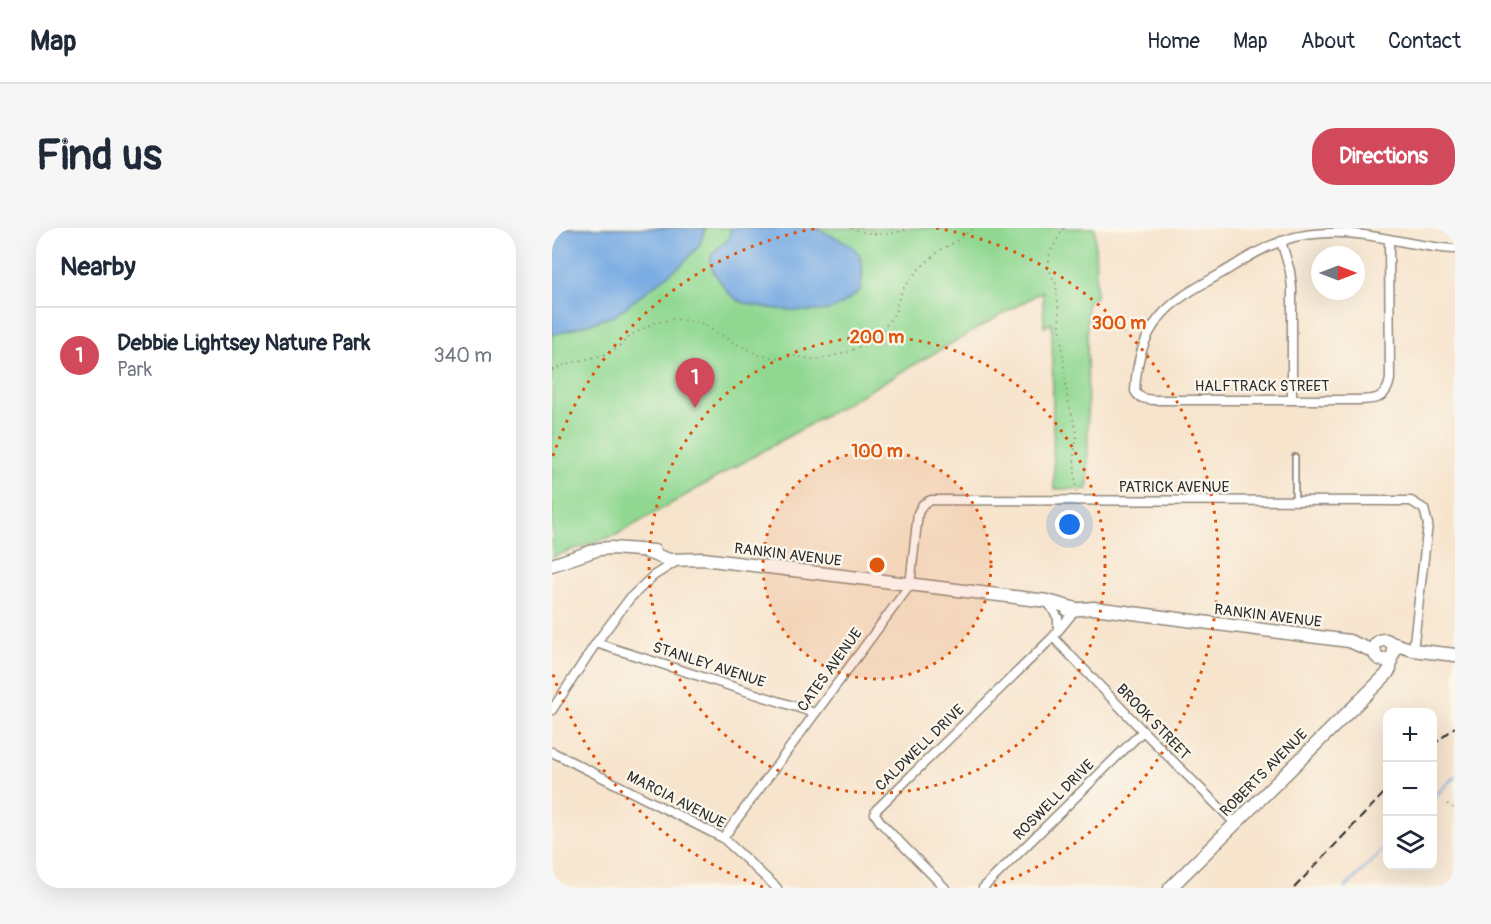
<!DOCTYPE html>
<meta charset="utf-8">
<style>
:root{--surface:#fff;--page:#f6f6f7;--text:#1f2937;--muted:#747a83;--line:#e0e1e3;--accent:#d1495b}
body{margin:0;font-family:Pangolin,sans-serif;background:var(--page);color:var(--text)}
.controls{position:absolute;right:18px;bottom:18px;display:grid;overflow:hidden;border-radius:12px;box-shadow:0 6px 24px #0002}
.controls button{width:54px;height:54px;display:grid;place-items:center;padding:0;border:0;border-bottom:2px solid var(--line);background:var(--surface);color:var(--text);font:30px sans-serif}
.compass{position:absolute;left:759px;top:18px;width:54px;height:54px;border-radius:50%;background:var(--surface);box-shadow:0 6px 24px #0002;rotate:90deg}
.you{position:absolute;left:518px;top:297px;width:21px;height:21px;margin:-15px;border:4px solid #fff;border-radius:50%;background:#1a73e8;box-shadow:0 0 0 9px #1a73e833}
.badge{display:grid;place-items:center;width:39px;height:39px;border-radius:50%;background:var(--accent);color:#fff;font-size:20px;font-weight:700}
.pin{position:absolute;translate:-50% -50px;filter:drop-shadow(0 2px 3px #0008)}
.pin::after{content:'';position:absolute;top:32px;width:21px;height:18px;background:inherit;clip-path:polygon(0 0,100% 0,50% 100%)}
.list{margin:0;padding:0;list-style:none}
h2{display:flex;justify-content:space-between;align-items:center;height:78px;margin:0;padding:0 24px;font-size:26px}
h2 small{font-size:20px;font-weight:400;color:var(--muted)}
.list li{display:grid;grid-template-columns:39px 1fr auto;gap:18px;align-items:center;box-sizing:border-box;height:96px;padding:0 24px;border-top:2px solid var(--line)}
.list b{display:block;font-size:22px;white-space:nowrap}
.list p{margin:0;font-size:20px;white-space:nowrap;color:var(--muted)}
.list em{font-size:20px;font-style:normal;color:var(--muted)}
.icon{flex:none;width:33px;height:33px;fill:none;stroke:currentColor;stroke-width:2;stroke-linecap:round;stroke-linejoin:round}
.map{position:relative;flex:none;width:903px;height:660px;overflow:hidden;border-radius:24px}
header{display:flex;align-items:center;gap:36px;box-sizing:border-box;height:84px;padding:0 30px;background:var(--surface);border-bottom:2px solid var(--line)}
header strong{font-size:28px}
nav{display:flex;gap:33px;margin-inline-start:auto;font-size:21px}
.intro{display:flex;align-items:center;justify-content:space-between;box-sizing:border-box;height:144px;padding:0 36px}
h1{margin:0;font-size:42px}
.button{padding:15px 27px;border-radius:24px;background:var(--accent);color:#fff;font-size:21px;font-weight:700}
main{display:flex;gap:36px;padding:0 36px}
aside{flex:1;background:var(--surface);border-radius:24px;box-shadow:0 6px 24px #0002}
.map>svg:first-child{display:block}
.green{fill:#90d892;stroke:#5e825e;stroke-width:1.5}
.water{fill:#77aae3;stroke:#516a87;stroke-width:1.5}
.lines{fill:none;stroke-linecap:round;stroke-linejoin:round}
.stream{stroke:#77aae3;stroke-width:2}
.lane-casing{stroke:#91887c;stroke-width:8}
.street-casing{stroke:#91887c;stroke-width:11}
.secondary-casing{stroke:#91887c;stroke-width:15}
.path{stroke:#91887c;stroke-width:1.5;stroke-dasharray:1.5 4.5;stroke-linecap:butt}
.lane{stroke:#fff;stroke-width:4.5}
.street{stroke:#fff;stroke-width:8}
.secondary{stroke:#fff;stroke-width:12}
.rail{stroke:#2b2b2b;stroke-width:2;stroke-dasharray:9 4.5;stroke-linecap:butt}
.ring{fill:none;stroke:#df570e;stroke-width:3;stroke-dasharray:3 6}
.labels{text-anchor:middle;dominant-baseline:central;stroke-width:4.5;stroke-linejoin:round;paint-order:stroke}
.street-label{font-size:15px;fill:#2b2b2b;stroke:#fbf7ec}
.centre{fill:#df570e;stroke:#fbf7ec;stroke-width:3}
.ring-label{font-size:18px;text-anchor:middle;font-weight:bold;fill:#df570e;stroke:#fbf7ec;stroke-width:4.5;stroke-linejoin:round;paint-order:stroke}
</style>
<header>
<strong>Map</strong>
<nav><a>Home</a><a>Map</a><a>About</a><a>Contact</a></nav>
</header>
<div class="intro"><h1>Find us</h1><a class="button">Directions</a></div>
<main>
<aside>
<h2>Nearby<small></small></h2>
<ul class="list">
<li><span class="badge">1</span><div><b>Debbie Lightsey Nature Park</b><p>Park</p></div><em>340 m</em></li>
</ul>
</aside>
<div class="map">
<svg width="903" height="660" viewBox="0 0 903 660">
<rect width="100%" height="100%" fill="#fbf7ec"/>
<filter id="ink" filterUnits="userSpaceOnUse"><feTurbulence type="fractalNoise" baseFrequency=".0167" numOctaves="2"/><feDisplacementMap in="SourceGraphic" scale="12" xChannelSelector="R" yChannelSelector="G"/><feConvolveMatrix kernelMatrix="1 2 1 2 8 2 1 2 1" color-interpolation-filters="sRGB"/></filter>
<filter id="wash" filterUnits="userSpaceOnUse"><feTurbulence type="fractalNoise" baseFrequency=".008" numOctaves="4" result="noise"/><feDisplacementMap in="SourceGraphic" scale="24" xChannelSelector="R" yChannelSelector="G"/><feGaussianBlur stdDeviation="1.35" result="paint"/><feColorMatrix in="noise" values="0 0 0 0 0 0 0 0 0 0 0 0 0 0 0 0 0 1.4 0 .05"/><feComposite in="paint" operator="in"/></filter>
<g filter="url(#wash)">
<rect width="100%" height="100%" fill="#f7e4cd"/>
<path class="green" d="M0,0H543L544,69L535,74L536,261H502L500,95L492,99L491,63L64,307L0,329Z"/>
<path class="water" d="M0,0H151L153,2L147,18L129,37L62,88L0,107Z
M178,0H264C299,17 318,19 308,63C298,70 288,80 276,82C258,85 195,81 181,69C175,64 169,54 164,47C151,30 162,22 177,11Z"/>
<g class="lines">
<path class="stream" d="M880,571L903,548
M793,660L836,617"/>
</g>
</g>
<g filter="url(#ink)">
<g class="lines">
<g class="lane-casing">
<path id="lane" d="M743,229V272"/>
</g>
<g class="street-casing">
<path id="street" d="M837,11L838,151C834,177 813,171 792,172H602C594,171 587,171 583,163C584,137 591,110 607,90C624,69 648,58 670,45C690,33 709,20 731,13C745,7 761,6 776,5C819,3 860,19 903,21
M729,13L738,43L740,60V171
M499,379L506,390V402
M501,409L591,503L683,595
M44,415L263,485
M0,482L44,415L78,370L101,348L125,333
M0,524L171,610L225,660
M171,610L358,357L366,285L371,276L379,272L859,273L872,281L876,296L861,422
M0,656L2,660
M393,660L330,596L323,586L324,582L501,409L524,381
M431,660L591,503"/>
</g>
<g class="secondary-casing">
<path id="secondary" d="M95,324L117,332L151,331L495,373L524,381
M0,337L47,321L59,320L102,323
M516,382L542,380L797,413L823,424
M822 422a10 10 0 1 1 20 0a10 10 0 1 1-20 0Z
M839,415L861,422L903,427
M618,660L834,447L838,441L839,429"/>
</g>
<path class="path" d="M299,0C318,8 339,8 357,0
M512,0L498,24L496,39L504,56L515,168L525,206L522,226L524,264
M0,142L18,135L59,125L81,106L102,95L122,91L147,94L179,113L209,128L230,130L243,128L264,132L296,124L315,115L332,100L345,82V75L351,61L368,40L387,23L408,11L421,0
M895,576L903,581"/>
<use href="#lane" class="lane"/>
<use href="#street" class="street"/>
<use href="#secondary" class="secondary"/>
<path class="rail" d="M880,518L903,499
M742,660L836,561"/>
</g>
</g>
<circle cx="325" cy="337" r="114" fill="#df570e" fill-opacity=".12"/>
<g class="ring">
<circle cx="325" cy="337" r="114"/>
<circle cx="325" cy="337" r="228"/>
<path d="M211 659A342 342 0 0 1 1 446M1 228A342 342 0 0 1 266 0M384 0A342 342 0 0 1 439 659"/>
</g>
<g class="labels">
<g class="street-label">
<text x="710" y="158">HALFTRACK STREET</text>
<text x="622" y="259">PATRICK AVENUE</text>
<text transform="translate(236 327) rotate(7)">RANKIN AVENUE</text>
<text transform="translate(716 388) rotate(7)">RANKIN AVENUE</text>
<text transform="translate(157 437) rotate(18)">STANLEY AVENUE</text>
<text transform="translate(278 442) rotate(-54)">CATES AVENUE</text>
<text transform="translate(601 494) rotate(46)">BROOK STREET</text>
<text transform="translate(368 520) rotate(-44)">CALDWELL DRIVE</text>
<text transform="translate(712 545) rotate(-45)">ROBERTS AVENUE</text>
<text transform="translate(124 572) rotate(27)">MARCIA AVENUE</text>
<text transform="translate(502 572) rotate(-45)">ROSWELL DRIVE</text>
</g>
</g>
<circle cx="325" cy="337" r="9" class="centre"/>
<g class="ring-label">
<text x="567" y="101">300 m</text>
<text x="325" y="115">200 m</text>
<text x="325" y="229">100 m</text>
</g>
</svg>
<div class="controls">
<button>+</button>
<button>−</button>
<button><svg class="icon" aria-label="layers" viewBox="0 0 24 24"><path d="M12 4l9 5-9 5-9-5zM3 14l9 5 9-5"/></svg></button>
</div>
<svg class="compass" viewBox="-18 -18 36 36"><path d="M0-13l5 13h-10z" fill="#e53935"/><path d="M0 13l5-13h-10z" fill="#747a83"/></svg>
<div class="you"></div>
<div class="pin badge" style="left:143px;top:180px">1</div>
</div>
</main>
